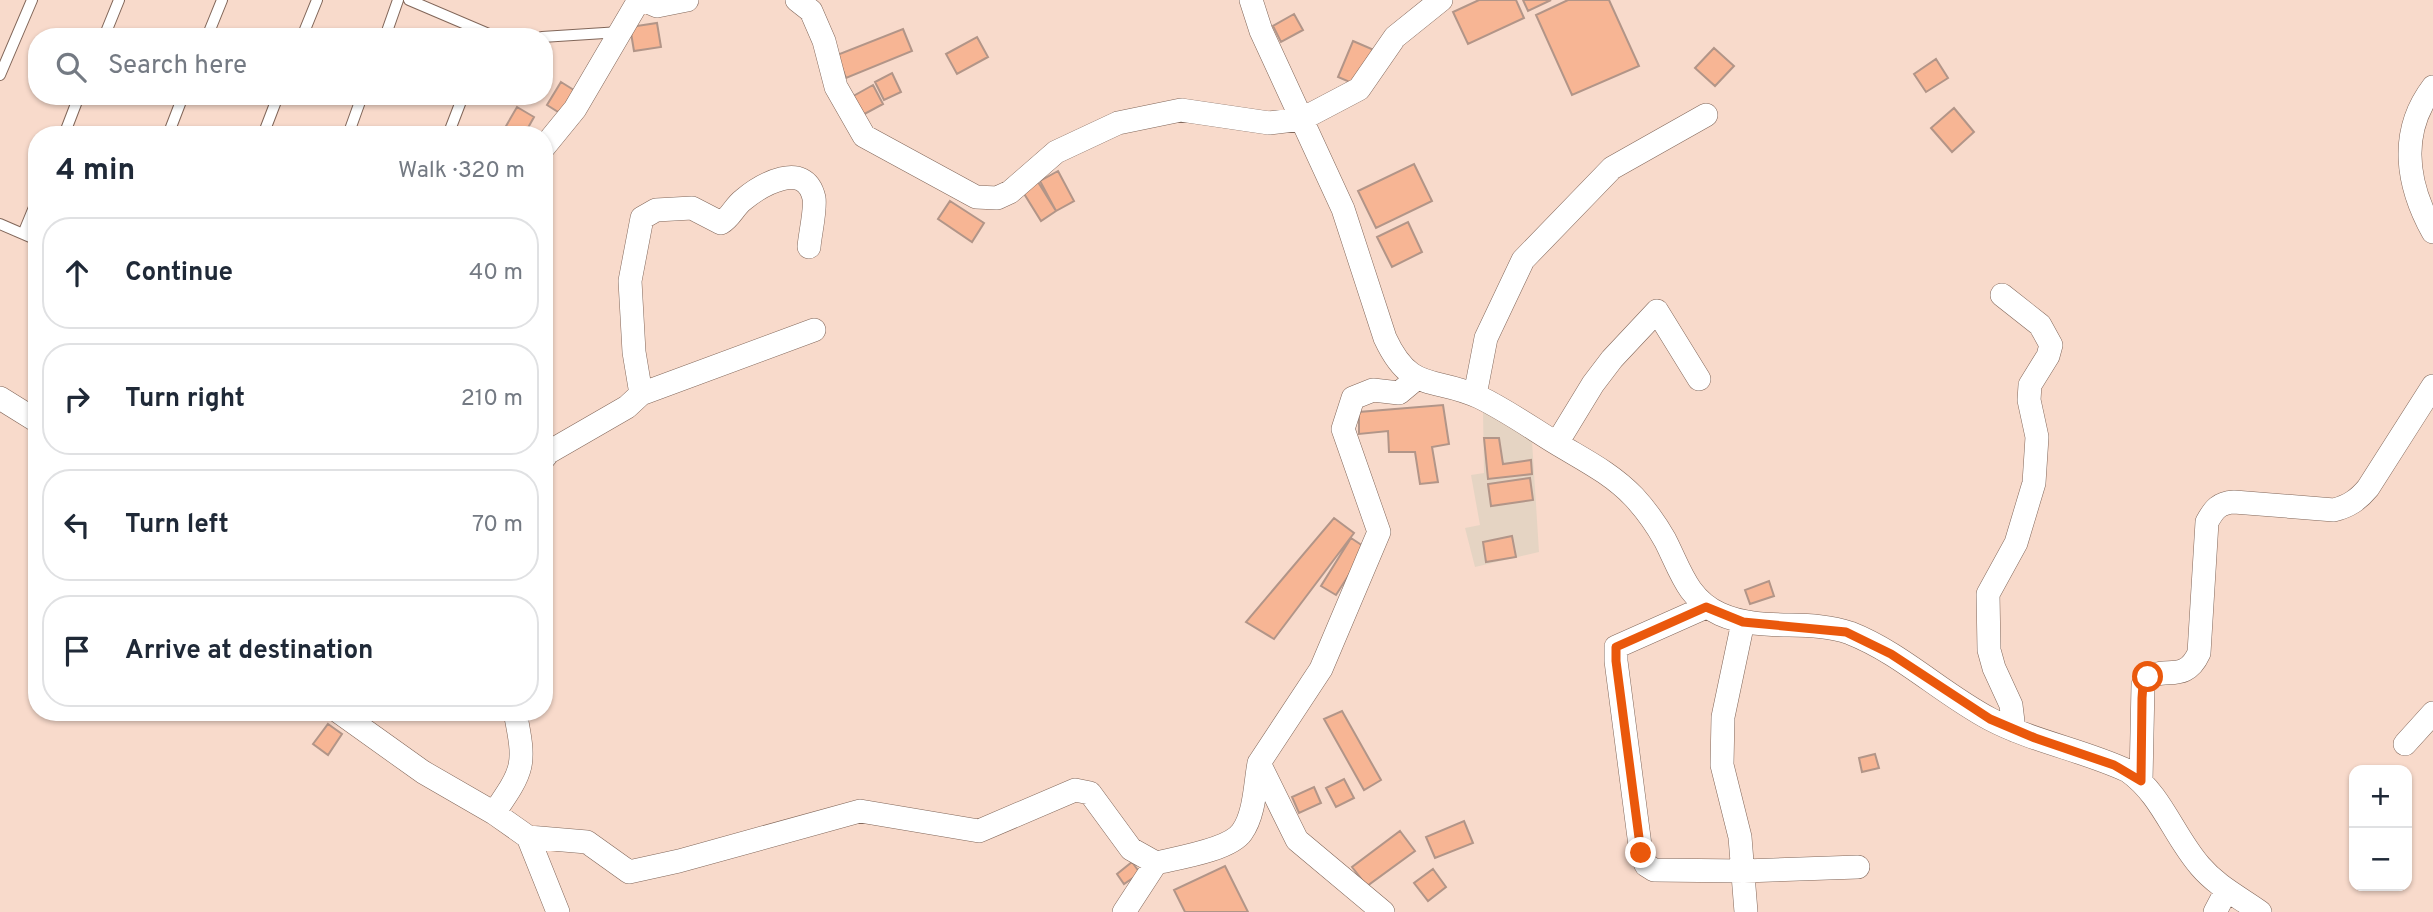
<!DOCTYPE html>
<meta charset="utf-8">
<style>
:root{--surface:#fff;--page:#f2f2f3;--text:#1f2937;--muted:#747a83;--line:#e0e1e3}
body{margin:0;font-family:Overpass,sans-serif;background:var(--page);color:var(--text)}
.controls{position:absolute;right:21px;bottom:21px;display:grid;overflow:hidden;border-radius:14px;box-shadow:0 2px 5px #0004}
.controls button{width:63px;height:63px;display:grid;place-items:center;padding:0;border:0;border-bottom:2px solid var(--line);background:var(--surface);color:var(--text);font:35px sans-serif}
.stop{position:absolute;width:21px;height:21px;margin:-16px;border:5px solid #ea580c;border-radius:50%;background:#fff}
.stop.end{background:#ea580c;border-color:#fff;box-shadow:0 2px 7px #0008}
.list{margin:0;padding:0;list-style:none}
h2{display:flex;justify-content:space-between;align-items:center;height:91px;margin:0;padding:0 28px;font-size:30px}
h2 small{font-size:23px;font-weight:400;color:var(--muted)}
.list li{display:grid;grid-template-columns:46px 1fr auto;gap:21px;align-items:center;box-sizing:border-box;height:112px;margin:0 14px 14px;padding:0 14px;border:2px solid var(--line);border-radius:28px}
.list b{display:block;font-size:26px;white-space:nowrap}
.list em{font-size:23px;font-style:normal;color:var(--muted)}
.icon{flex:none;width:38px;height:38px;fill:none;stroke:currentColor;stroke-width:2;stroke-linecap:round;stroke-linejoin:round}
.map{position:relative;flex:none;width:2433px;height:912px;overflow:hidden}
.search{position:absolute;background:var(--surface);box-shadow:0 2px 5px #0004;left:28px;top:28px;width:525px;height:77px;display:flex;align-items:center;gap:18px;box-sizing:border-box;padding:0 24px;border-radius:28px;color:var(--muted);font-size:26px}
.panel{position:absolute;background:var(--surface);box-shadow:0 2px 5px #0004;left:28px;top:126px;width:525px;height:595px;border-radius:28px}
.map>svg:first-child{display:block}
.education{fill:#e5d4c3}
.building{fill:#f7b594;stroke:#b29588;stroke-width:2}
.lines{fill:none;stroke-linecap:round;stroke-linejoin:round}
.lane-casing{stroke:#816659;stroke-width:12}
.street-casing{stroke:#816659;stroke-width:24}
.lane{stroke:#fff;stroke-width:10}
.street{stroke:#fff;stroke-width:23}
.route{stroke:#ea580c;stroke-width:9}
</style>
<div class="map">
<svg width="2433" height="912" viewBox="0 0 2433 912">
<rect width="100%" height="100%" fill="#f8dacb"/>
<path class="education" d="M1483,412L1532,441L1539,552L1475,567L1465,528L1480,525L1471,475L1484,473Z"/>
<path class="building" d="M1479,0H1516L1524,18L1468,44L1453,12Z
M1523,0H1551L1528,11Z
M1568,0H1609L1639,66L1572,95L1536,15Z
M1294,14L1303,30L1281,42L1273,26Z
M657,23L661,47L634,51L630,27Z
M903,29L912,51L846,78L837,55Z
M977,37L988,57L957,74L946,54Z
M1353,41L1374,50L1359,86L1338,77Z
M1714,48L1734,66L1715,86L1695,68Z
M1936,59L1948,78L1926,92L1914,74Z
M892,73L901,92L884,100L875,82Z
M561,82L577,92L563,115L547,105Z
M873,85L883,104L859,117L848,99Z
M517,107L534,117L524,135H505L502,133Z
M1954,108L1974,132L1952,152L1931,128Z
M1414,164L1432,201L1376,228L1358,191Z
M1058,171L1074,201L1056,211L1040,181Z
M1038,182L1056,211L1041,221L1023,192Z
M950,201L984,223L972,242L938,219Z
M1408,222L1422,252L1392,267L1377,237Z
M1443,405L1449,444L1432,447L1438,482L1420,484L1415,452H1389L1388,431L1359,434V412Z
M1484,438H1499L1503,464L1531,460L1532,474L1488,479Z
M1530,478L1533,500L1491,506L1488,484Z
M1334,518L1354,533L1274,639L1246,622Z
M1512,536L1516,557L1486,562L1483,542Z
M1351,538L1366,548L1336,595L1321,586Z
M1769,581L1774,596L1750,604L1745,590Z
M1342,711L1381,780L1364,790L1324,719Z
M328,724L342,734L328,755L313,744Z
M1875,754L1879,768L1862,772L1859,758Z
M1344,779L1354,798L1336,807L1326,788Z
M1314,787L1321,803L1299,813L1292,797Z
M1464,821L1473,843L1435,858L1426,837Z
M1400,831L1415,851L1367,886L1352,867Z
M1132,862L1140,873L1124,884L1117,874Z
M1225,866L1248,912H1185L1174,890Z
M1433,869L1446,887L1428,901L1414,883Z"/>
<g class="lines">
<g class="lane-casing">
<path id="lane" d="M409,0L496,37
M104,37L119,0
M207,37L222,0
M302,37L317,0
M385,37L398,0
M542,37L620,32
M0,75L32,0
M64,135L79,96
M168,135L183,96
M263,135L278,96
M348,135L362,96
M448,135L463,96
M0,224L37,240
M23,234L37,200"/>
</g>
<g class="street-casing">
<path id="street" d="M643,0L657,6L687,0
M797,0L811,11L824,41L836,87L864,136L976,197L997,198L1010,192L1056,152L1118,123L1181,110L1269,123L1302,119L1359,89L1395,37L1441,0
M1251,0L1261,31L1343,209L1385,338C1411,394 1434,376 1479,397C1506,410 1530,427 1556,443C1584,460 1611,473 1634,497C1646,510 1656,524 1665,540C1680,569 1687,599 1720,614C1762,633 1808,618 1850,633C1901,653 1941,693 1990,719C2034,742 2083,750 2128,771C2162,795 2173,835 2200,866C2217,886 2239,897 2260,912
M2433,87C2398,133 2407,185 2433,232
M544,147L575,109L639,0
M2002,295L2040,325L2051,345L2048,356L2030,385L2029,400L2037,437L2034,483L2016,543L1988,594L1989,650L1994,668L2011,705L2014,730
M641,394L634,352L630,281L642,218L656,210L692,208L721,223C731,217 734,207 743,200C761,185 805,159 814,198C816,209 810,234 809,247
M1475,395L1486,338L1523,260L1612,168L1706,115
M0,398L37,421
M1557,443L1593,384L1612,359L1657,311L1699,379
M544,458L549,452L627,407L641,394L814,330
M1706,607L1616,647V661L1641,853L1646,865L1654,870L1744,871L1858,867
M1743,622L1723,717L1722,765L1740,837L1746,912
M339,712L423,772L494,813L528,837L587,842L629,872L679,861L860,811L979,831L1075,790L1090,793L1131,849L1156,863
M2405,744L2433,713
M2141,781L2143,685C2159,660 2183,688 2199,653L2207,522C2214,509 2219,503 2234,502L2334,510C2349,506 2358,500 2368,488L2433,386
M494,813C524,769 526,766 515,712
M528,837L558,912
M1124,912L1156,863C1177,858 1230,850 1242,832C1255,814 1255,784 1259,763
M1383,912L1297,840L1259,763L1321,669L1379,532L1343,429L1353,398L1373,390L1399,393L1417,378
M2215,912L2226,891"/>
</g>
<use href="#lane" class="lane"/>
<use href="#street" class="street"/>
</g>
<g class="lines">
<path class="route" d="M1641,853L1616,661V647L1706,607L1743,622L1846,632L1891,654L1990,719L2035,738L2114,765L2141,781L2142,698L2143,685L2148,677"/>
</g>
</svg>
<div class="controls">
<button>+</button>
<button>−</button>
</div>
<div class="stop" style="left:2148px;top:677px"></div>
<div class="stop end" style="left:1641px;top:853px"></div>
<div class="search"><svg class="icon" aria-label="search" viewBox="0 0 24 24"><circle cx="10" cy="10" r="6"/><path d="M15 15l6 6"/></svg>Search here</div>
<section class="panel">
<h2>4 min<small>Walk · 320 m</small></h2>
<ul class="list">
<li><svg class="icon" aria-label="ahead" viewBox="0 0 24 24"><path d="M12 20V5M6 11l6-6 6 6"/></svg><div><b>Continue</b></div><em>40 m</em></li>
<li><svg class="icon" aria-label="right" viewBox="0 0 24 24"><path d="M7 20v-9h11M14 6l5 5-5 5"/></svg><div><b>Turn right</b></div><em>210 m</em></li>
<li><svg class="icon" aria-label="left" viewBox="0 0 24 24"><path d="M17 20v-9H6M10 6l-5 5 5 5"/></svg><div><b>Turn left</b></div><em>70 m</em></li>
<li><svg class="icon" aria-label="arrive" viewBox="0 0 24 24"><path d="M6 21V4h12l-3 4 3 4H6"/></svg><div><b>Arrive at destination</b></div></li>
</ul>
</section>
</div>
